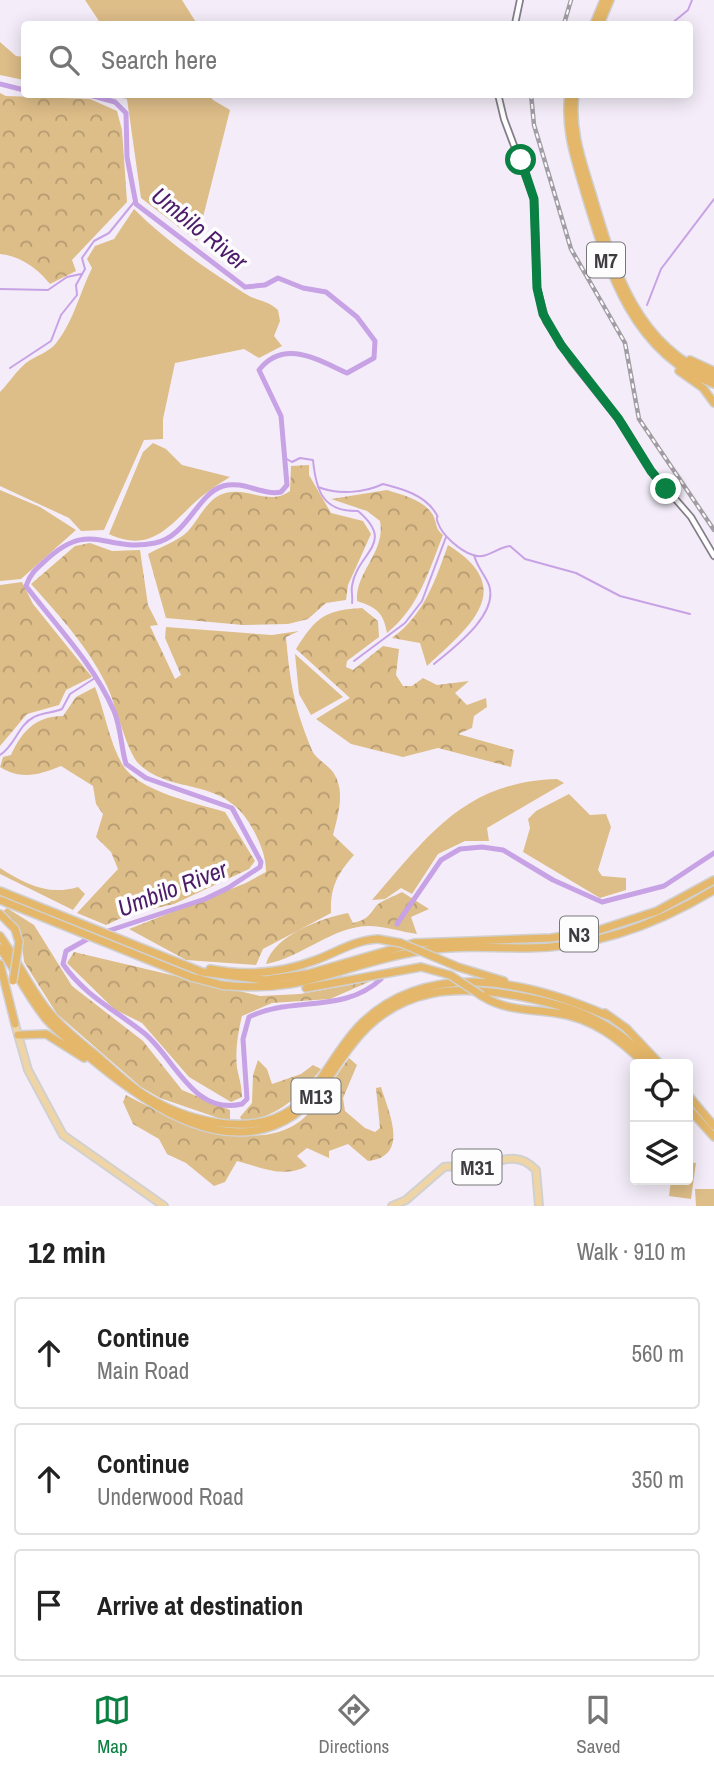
<!DOCTYPE html>
<meta charset="utf-8">
<style>
:root{--surface:#fff;--page:#f2f2f2;--text:#222;--muted:#767676;--line:#e0e0e0;--accent:#0b8043}
body{margin:0;font-family:"Archivo Narrow",sans-serif;background:var(--page);color:var(--text)}
.controls{position:absolute;right:21px;bottom:21px;display:grid;overflow:hidden;border-radius:7px;box-shadow:0 4px 18px #0003}
.controls button{width:63px;height:63px;display:grid;place-items:center;padding:0;border:0;border-bottom:2px solid var(--line);background:var(--surface);color:var(--text);font:35px sans-serif}
.stop{position:absolute;width:21px;height:21px;margin:-16px;border:5px solid #0b8043;border-radius:50%;background:#fff}
.stop.end{background:#0b8043;border-color:#fff;box-shadow:0 2px 7px #0008}
.list{margin:0;padding:0;list-style:none}
h2{display:flex;justify-content:space-between;align-items:center;height:91px;margin:0;padding:0 28px;font-size:30px}
h2 small{font-size:23px;font-weight:400;color:var(--muted)}
.list li{display:grid;grid-template-columns:46px 1fr auto;gap:21px;align-items:center;box-sizing:border-box;height:112px;margin:0 14px 14px;padding:0 14px;border:2px solid var(--line);border-radius:7px}
.list b{display:block;font-size:26px;white-space:nowrap}
.list p{margin:0;font-size:23px;white-space:nowrap;color:var(--muted)}
.list em{font-size:23px;font-style:normal;color:var(--muted)}
.icon{flex:none;width:38px;height:38px;fill:none;stroke:currentColor;stroke-width:2;stroke-linecap:round;stroke-linejoin:round}
.map{position:relative;flex:none;width:714px;height:1206px;overflow:hidden}
.search{position:absolute;background:var(--surface);box-shadow:0 4px 18px #0003;left:21px;right:21px;top:21px;height:77px;display:flex;align-items:center;gap:18px;box-sizing:border-box;padding:0 24px;border-radius:7px;color:var(--muted);font-size:26px}
.sheet{height:469px;background:var(--surface)}
nav{display:flex;justify-content:space-around;align-items:center;box-sizing:border-box;height:98px;border-top:2px solid var(--line);background:var(--surface);font-size:19px;color:var(--muted)}
nav a{display:grid;justify-items:center;gap:4px}
nav .on{color:var(--accent)}
.map>svg:first-child{display:block}
.green{fill:#ddbd88}
.forest{fill:url(#forest-crowns)}
.lines{fill:none;stroke-linecap:round;stroke-linejoin:round}
.stream{stroke:#c7a2e5;stroke-width:2}
.river{stroke:#c7a2e5;stroke-width:5}
.secondary-casing{stroke:#837d88;stroke-width:8}
.primary-casing{stroke:#d1d0d1;stroke-width:10}
.highway-casing{stroke:#d1d0d1;stroke-width:10}
.secondary{stroke:#fff;stroke-width:4.5}
.primary{stroke:#efd4a6;stroke-width:6}
.highway{stroke:#e4b76a;stroke-width:7}
.rail-casing{stroke:#a29da5;stroke-width:4.5}
.rail{stroke:#fdfdfd;stroke-width:2;stroke-dasharray:5;stroke-linecap:butt}
.highway-bridge-casing{stroke:#d1d0d1;stroke-width:10;stroke-linecap:butt}
.highway-bridge{stroke:#e4b76a;stroke-width:7}
.route{stroke:#0b8043;stroke-width:9}
.labels{text-anchor:middle;dominant-baseline:central;stroke-width:7;stroke-linejoin:round;paint-order:stroke}
.shield{fill:#fdfdfd;stroke:#777679;stroke-width:2}
.shield-label{font-size:21px;font-weight:bold;fill:#3e3c40}
.water-label{font-size:24px;font-style:italic;fill:#4b1b69;stroke:#fdfdfd}
</style>
<div class="map">
<svg width="714" height="1206" viewBox="0 0 714 1206">
<defs>
<pattern id="forest-crowns" width="20" height="18" patternUnits="userSpaceOnUse" patternTransform="scale(1.75)"><rect width="20" height="18" fill="#ddbd88"/><path d="M2 6a3 3 0 1 1 6 0M12 15a3 3 0 1 1 6 0" fill="none" stroke="#b59b71"/></pattern>
</defs>
<rect width="100%" height="100%" fill="#f4edf9"/>
<path class="green" d="M85,0H182L197,24H101Z
M0,42L16,56L24,57V80L0,75Z
M109,95H209L213,100L230,110L197,241L141,198L127,99Z
M134,209C167,242 205,268 244,293C256,301 267,300 278,310L280,321L274,336L282,346L259,358L244,349L175,363L163,419V439L144,440L104,530L81,531L69,518L0,486V392C9,383 16,371 26,363C36,355 49,353 57,342C74,320 80,292 92,268L87,259L95,246L114,239Z
M153,443L166,449L182,465L230,477C217,485 205,493 194,503C168,528 149,553 109,534L143,452Z
M0,490L40,507L76,530L21,579L0,581Z
M295,654L343,697L311,715L299,694Z
M557,779L564,783L487,828L489,841H465L438,854L412,894L401,888L385,899L372,900C428,836 464,782 557,779Z
M569,794L590,815L606,814L611,827L598,870L602,876L626,878V890L600,898L523,852L530,828L528,819L536,811Z
M0,868C25,884 48,896 78,887L85,894L73,910L0,874Z
M688,1162L696,1163L691,1199L669,1196L671,1180H688Z
M695,1189H714V1206H696Z"/>
<path class="forest" d="M0,93L6,96L90,99L117,111L122,130L127,202L72,260L76,271L50,284C38,269 21,256 0,254Z
M309,465V475L331,513L363,521L371,534L348,585L346,600L326,603L308,619L288,624L243,625L166,618L148,554C160,547 176,542 186,533C197,523 204,504 218,496C243,482 267,508 290,491L291,466Z
M387,490C403,495 424,500 433,515C437,523 435,529 443,535C428,573 419,607 387,633C384,613 376,607 357,601C355,572 386,552 380,521L367,511L331,499Z
M90,543L112,551L140,550L148,605L158,625L150,626L175,679L181,675L165,638L166,627L272,635L299,631L286,637C290,683 294,706 311,748C315,759 326,763 333,772C346,791 338,815 333,835L354,855C337,874 330,888 331,913L263,949L256,965L186,960L129,929L246,883L266,872C266,857 261,845 254,831C225,774 174,797 139,764C127,753 116,705 107,686C89,648 59,615 31,584L75,546Z
M448,545C519,589 469,627 427,666L420,643L392,638C424,615 435,581 448,545Z
M22,582L33,604L92,677L66,690L59,705L27,714L0,746V585Z
M362,608L378,621L379,637L347,661L346,667L353,670L383,646L399,649L396,675L403,686H412L423,678L437,685L469,681L455,693L467,705L486,698L487,707L474,716L472,728L458,734L514,750L511,767L438,748L403,757L351,744L316,719L350,698L296,649C316,617 325,610 362,608Z
M95,687C105,712 109,741 122,764C138,792 197,803 225,812L255,861L249,869L174,904L130,914L106,925L77,913L118,869L111,852L96,837L103,814L96,804L93,786L61,766C40,775 20,780 0,767L3,757L11,755C22,731 36,716 63,716L76,697Z
M402,892L429,909L411,917L417,934C402,932 384,926 369,926C333,926 301,958 266,964C274,935 322,918 348,913L353,923C366,920 369,916 376,906C380,901 395,896 402,892Z
M7,908L34,925L72,986L143,1041L182,1090L230,1110V1122L160,1098L141,1087L57,1014L24,962L20,929L3,911Z
M74,952L260,996L300,994L371,981L330,999L272,1003L242,1016C238,1032 235,1051 237,1068C239,1078 242,1086 242,1097L231,1102L189,1077L142,1023L114,1009L67,963Z
M349,1058L357,1065L343,1098L345,1111L365,1128L375,1132L380,1128L376,1088L381,1087C388,1111 411,1156 368,1161L348,1144L329,1151V1158L307,1148L297,1156L307,1166C283,1179 261,1167 237,1161L225,1182L214,1186L186,1163L167,1154L159,1139L133,1124L123,1102L126,1095C171,1119 251,1156 299,1122C316,1110 336,1075 349,1058Z
M258,1060L267,1069L272,1084L301,1074L313,1065L321,1069C300,1096 278,1118 242,1121L240,1117L252,1103L253,1075Z"/>
<g class="lines">
<path class="stream" d="M671,24L688,10L692,0
M0,289L48,290L67,277L81,274
M647,305L661,269L714,199
M10,368L51,341L61,315L77,295L76,285L85,269L82,258L94,241L109,233L135,201
M285,458L292,462L300,458L313,460C316,491 323,512 358,511C397,544 357,552 352,586C351,591 353,597 352,603
M318,487C338,495 364,493 383,484C403,489 424,495 435,512C441,521 434,513 438,523C442,535 460,551 473,555C487,560 497,547 510,546L525,559L576,573L620,596L690,614
M354,661L405,623L422,601L446,537
M434,664C453,648 499,615 489,585C485,575 477,567 474,555
M0,755C15,746 18,725 34,717C43,712 53,713 62,709L70,694L95,678"/>
<path class="river" d="M0,84L24,90
M86,94L115,102L126,113L127,157L136,204L245,287L265,285L278,278L303,288L326,292L357,317L375,341L374,358L347,373C318,360 284,338 259,370L281,416L287,485L281,492C262,496 244,480 223,486C197,494 187,537 155,543C103,553 91,518 45,561C36,569 30,574 26,586C57,627 93,663 114,711C121,728 121,747 126,764L146,778L232,808L261,862L260,867L228,888L205,899L102,933
M397,924L441,860L460,849L482,847L503,850L553,880L602,902L664,886L714,853
M93,936L66,951L63,964C84,995 115,1010 144,1033C174,1057 193,1116 242,1104L247,1099L243,1039L249,1017C291,996 344,1014 381,979"/>
<g class="secondary-casing">
<path id="secondary" d="M515,24L520,0
M498,94L504,119L534,199L537,288L546,321L572,361L623,425L651,471L691,517L714,556"/>
</g>
<g class="primary-casing">
<path id="primary" d="M15,1024L28,1070L63,1135L164,1206
M392,1206L406,1200L444,1167C454,1165 463,1170 472,1168C496,1164 516,1148 536,1170L539,1206"/>
</g>
<g class="highway-casing">
<path id="highway" d="M594,24L604,0
M600,24L610,0
M569,94C564,129 576,161 585,193C608,269 632,353 714,384
M575,94C570,129 582,161 592,194C614,268 635,345 714,377
M690,360L714,371
M679,371L703,388L714,403
M0,891L202,972L265,980L307,974L414,943L551,938L596,931L657,911L714,880
M0,900L191,977L225,986
M0,914L15,929L19,942
M0,936C18,961 30,989 49,1012C63,1029 80,1042 96,1055C111,1068 125,1082 141,1093C182,1120 249,1139 292,1109C323,1086 335,1049 362,1023C430,958 531,982 608,1016
M0,948C16,971 28,997 46,1019C60,1035 78,1047 94,1061C146,1104 226,1161 294,1115C320,1097 332,1070 351,1046C397,984 460,984 528,998C578,1008 617,1024 651,1064
M0,964L15,1024
M458,967L504,981
M210,969C246,976 282,973 316,960C337,952 355,940 378,939
M222,985C305,995 344,963 420,951C456,945 492,948 527,948C594,948 658,924 714,890
M306,988L421,967
M482,996C506,1011 529,1009 556,1013C593,1018 619,1039 645,1064
M605,1013L626,1028L660,1064
M18,1035L46,1034L84,1058
M688,1095L714,1126
M688,1108L714,1137"/>
</g>
<use href="#secondary" class="secondary"/>
<use href="#primary" class="primary"/>
<use href="#highway" class="highway"/>
<g class="rail-casing">
<path id="rail" d="M564,24L571,0
M531,94L534,125L571,249L625,343L639,419L714,530"/>
</g>
<use href="#rail" class="rail"/>
<g class="highway-bridge-casing">
<path id="highway-bridge" d="M378,939L401,943L458,967
M421,967L450,975L482,996
M13,981L19,942"/>
</g>
<use href="#highway-bridge" class="highway-bridge"/>
</g>
<g class="lines">
<path class="route" d="M521,160L534,199L537,288L543,314L561,345L618,418L651,471L666,489"/>
</g>
<g class="labels">
<g class="shield">
<rect x="587" y="242.5" width="38" height="35" rx="5"/>
<rect x="560" y="916.5" width="38" height="35" rx="5"/>
<rect x="291.5" y="1078.5" width="49" height="35" rx="5"/>
<rect x="452.5" y="1149.5" width="49" height="35" rx="5"/>
</g>
<g class="shield-label">
<text x="606" y="260">M7</text>
<text x="579" y="934">N3</text>
<text x="316" y="1096">M13</text>
<text x="477" y="1167">M31</text>
</g>
<g class="water-label">
<text transform="translate(200 228) rotate(39)">Umbilo River</text>
<text transform="translate(172 888) rotate(-21)">Umbilo River</text>
</g>
</g>
</svg>
<div class="controls">
<button><svg class="icon" aria-label="locate" viewBox="0 0 24 24"><circle cx="12" cy="12" r="6"/><path d="M12 2v4M12 18v4M2 12h4M18 12h4"/></svg></button>
<button><svg class="icon" aria-label="layers" viewBox="0 0 24 24"><path d="M12 4l9 5-9 5-9-5zM3 14l9 5 9-5"/></svg></button>
</div>
<div class="stop" style="left:521px;top:160px"></div>
<div class="stop end" style="left:666px;top:489px"></div>
<div class="search"><svg class="icon" aria-label="search" viewBox="0 0 24 24"><circle cx="10" cy="10" r="6"/><path d="M15 15l6 6"/></svg>Search here</div>
</div>
<section class="sheet">
<h2>12 min<small>Walk · 910 m</small></h2>
<ul class="list">
<li><svg class="icon" aria-label="ahead" viewBox="0 0 24 24"><path d="M12 20V5M6 11l6-6 6 6"/></svg><div><b>Continue</b><p>Main Road</p></div><em>560 m</em></li>
<li><svg class="icon" aria-label="ahead" viewBox="0 0 24 24"><path d="M12 20V5M6 11l6-6 6 6"/></svg><div><b>Continue</b><p>Underwood Road</p></div><em>350 m</em></li>
<li><svg class="icon" aria-label="arrive" viewBox="0 0 24 24"><path d="M6 21V4h12l-3 4 3 4H6"/></svg><div><b>Arrive at destination</b></div></li>
</ul>
</section>
<nav>
<a class="on"><svg class="icon" aria-label="map" viewBox="0 0 24 24"><path d="M3 6l6-2 6 2 6-2v14l-6 2-6-2-6 2zM9 4v14M15 6v14"/></svg>Map</a>
<a><svg class="icon" aria-label="directions" viewBox="0 0 24 24"><path d="M12 3l9 9-9 9-9-9zM9 14v-3h6M13 9l2 2-2 2"/></svg>Directions</a>
<a><svg class="icon" aria-label="saved" viewBox="0 0 24 24"><path d="M7 4h10v16l-5-4-5 4z"/></svg>Saved</a>
</nav>
